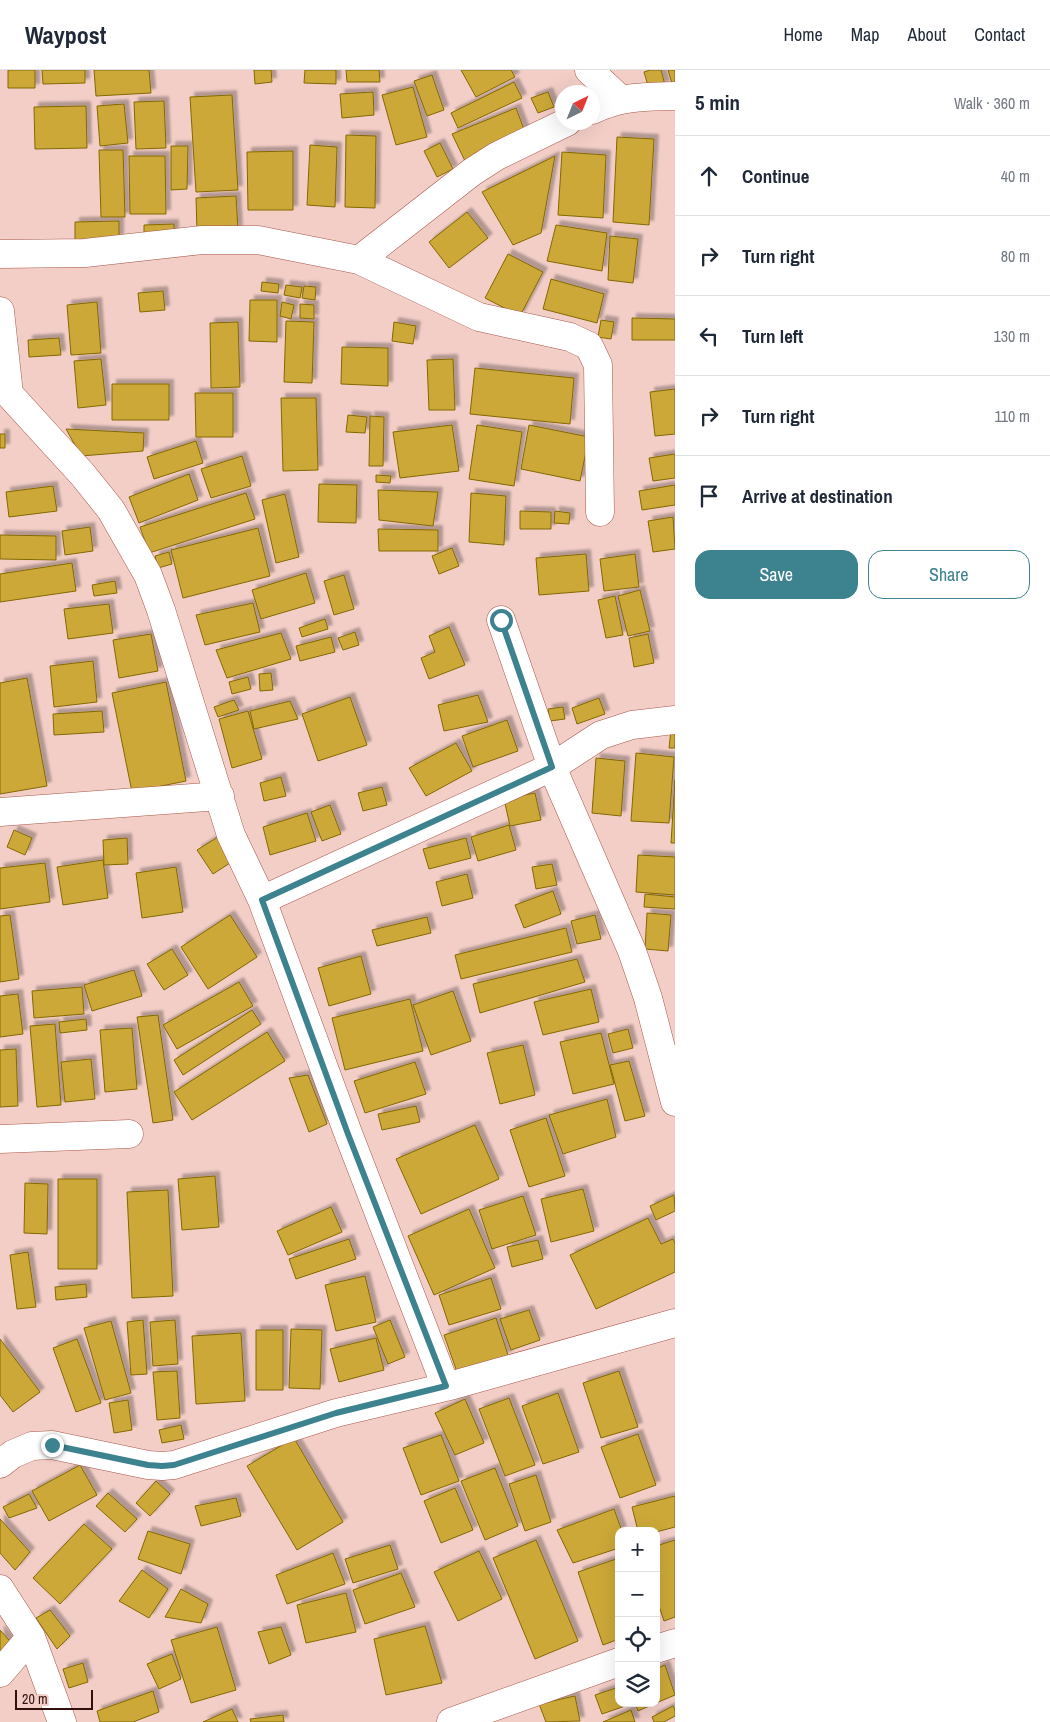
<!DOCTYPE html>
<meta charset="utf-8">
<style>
:root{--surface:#fff;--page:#f2f2f3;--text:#1f2937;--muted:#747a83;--line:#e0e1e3;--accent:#3d828f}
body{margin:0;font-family:"Archivo Narrow",sans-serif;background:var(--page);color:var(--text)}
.controls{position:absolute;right:15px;bottom:15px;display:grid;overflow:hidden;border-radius:10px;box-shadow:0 5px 20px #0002}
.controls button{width:45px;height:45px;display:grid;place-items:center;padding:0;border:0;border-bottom:1px solid var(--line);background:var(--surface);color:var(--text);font:25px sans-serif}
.compass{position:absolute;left:555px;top:15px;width:45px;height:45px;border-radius:50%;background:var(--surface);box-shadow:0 5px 20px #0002;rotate:43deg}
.scale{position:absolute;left:15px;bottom:12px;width:78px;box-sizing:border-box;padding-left:5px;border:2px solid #31110c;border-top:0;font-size:14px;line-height:18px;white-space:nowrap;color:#31110c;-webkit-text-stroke:4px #f3cec7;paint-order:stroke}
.stop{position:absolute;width:15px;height:15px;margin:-11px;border:4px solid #3d828f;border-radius:50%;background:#fff}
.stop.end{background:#3d828f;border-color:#fff;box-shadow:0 1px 5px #0008}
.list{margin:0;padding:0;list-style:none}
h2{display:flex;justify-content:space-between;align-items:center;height:65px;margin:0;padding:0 20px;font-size:21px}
h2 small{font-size:16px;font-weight:400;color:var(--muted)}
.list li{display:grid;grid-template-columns:32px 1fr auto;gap:15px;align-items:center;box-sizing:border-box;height:80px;padding:0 20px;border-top:1px solid var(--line)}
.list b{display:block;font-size:19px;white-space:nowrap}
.list em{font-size:16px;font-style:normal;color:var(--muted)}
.actions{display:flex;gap:10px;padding:15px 20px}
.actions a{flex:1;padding:11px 0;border:1px solid var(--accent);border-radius:15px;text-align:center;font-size:18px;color:var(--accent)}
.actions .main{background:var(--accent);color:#fff}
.icon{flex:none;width:28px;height:28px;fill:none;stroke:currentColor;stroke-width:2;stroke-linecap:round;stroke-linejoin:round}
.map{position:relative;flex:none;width:675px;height:1652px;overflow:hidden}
header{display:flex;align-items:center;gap:30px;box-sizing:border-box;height:70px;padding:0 25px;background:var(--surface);border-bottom:1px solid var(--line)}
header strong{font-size:24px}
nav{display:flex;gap:28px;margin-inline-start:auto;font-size:18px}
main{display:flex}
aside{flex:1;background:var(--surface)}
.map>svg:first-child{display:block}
.building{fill:#cca837;stroke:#836804;filter:url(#shadow)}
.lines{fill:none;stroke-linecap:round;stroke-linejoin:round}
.minor-casing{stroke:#a8584b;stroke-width:29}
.minor{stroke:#fff;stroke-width:28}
.route{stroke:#3d828f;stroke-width:6}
</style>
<header>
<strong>Waypost</strong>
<nav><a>Home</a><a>Map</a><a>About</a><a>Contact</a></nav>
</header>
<main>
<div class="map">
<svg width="675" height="1652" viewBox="0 0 675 1652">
<defs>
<filter id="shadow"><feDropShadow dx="4.5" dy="-4.5" stdDeviation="1" flood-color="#0004"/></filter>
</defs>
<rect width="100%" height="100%" fill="#f3cec7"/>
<path class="building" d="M8,0H35V18H8Z
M42,0H85V13L43,14Z
M94,0H149L151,23L96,26Z
M254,0H271L272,12L255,14Z
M305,0H336V14L304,13Z
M346,0H379L380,12H347Z
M461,0H511L515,7L476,27Z
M650,0H661L665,15L649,19L644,2Z
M668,0H675V16L673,17Z
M432,5L444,40L427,46L414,11Z
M514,12L522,28L458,58L451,43Z
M413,17L427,67L396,75L382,25Z
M373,22L374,45L342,48L340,24Z
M548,22L554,37L538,43L531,28Z
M232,25L238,120L196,122L190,27Z
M164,31L166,78L136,79L134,32Z
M124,34L128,73L100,76L97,36Z
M86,36L87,78L35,79L34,37Z
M516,38L525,62L465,91L452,64Z
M346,65L376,66L375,138L345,137Z
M617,67L654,69L649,155L613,152Z
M440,73L453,99L437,107L424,81Z
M310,75L337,77L335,137L307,135Z
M171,76H188L187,119L171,120Z
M99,80H123L125,147H101Z
M293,81V140H248L247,82Z
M562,82L606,85L603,148L558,145Z
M129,86H165L166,144H130Z
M555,86L541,163L513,175L482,122Z
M236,126L238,160L197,162L196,128Z
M467,142L488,168L449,198L429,172Z
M119,151V169L75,171V152Z
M174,154V166L144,168V155Z
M556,155L607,163L602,201L547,191Z
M610,166L638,169L633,213L608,210Z
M508,184L543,202L520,246L485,228Z
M551,209L604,224L597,253L543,239Z
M262,212L279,214L278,223L261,221Z
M286,215L302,217L300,228L284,225Z
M304,216L316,217L315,230L302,228Z
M163,221L165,240L140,242L138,223Z
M250,230H277V272L249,271Z
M97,232L101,283L71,285L67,235Z
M282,232L294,235L291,249L280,246Z
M300,234L314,235V249L300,248Z
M632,248L675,249V270H632Z
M601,250L614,252L611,269L598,267Z
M286,251L314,252L312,313L284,312Z
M238,252L240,317L211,318L210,253Z
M394,252L416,256L413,274L392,271Z
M59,268L61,285L29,287L28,270Z
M342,277L388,278V316L341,314Z
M101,289L106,335L78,338L74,291Z
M453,289L455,340H429L427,290Z
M475,298L574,308L570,354L470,344Z
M112,314H169V350H112Z
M675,319V364L655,366L650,322Z
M195,323H233V367H196Z
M281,328H316L318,400L283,401Z
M348,345L367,347L365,363L346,362Z
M370,346L384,347L383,396H369Z
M452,355L459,401L400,408L393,362Z
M477,355L522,362L514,416L469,409Z
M529,355L589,367L580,411L521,399Z
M66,359L144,363L143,381L81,386Z
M0,364H5V378H0Z
M196,371L203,393L154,409L147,387Z
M675,384V408L653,411L649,388Z
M242,386L251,416L211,428L201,399Z
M189,404L198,430L139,453L129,427Z
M376,405L391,406L390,413L376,412Z
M319,414L357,415L356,453L318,452Z
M675,415V435L642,440L639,421Z
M53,416L57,441L9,447L6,422Z
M378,420L438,422L433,456L379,450Z
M246,423L255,449L149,483L140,457Z
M471,423L506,426L504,475L469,472Z
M285,424L299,487L276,493L262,430Z
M520,441L551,442V459H520Z
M555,441L570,443L569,454L554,453Z
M673,447L675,479L653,482L648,451Z
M90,457L93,481L65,485L62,461Z
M258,458L270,506L183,528L171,480Z
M378,459L438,460V481H379Z
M0,465L56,466V490L0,489Z
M452,478L459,496L439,504L432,486Z
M169,482L172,494L158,498L155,486Z
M586,484L589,521L539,525L536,488Z
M635,484L639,517L604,521L600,489Z
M72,493L76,521L0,532V504Z
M306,503L315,533L261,549L252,520Z
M344,505L354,539L334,545L324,511Z
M115,511L117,523L94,526L92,515Z
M640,520L650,561L628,566L618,526Z
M615,526L623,565L606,568L598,530Z
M253,533L260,562L205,575L196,545Z
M109,534L113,563L68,569L64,539Z
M325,549L328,559L302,567L299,558Z
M449,557L465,595L429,609L421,588L435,582L429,566Z
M355,562L359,575L343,580L338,568Z
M281,563L291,589L227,608L216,580Z
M151,564L158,601L119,608L113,570Z
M648,564L654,593L634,597L629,568Z
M331,567L335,582L300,591L296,576Z
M93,591L97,632L54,637L50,596Z
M271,603L273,620L260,621L259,604Z
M248,607L251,619L232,624L229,612Z
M27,608L47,716L0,724V613Z
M166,612L186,711L132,722L112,623Z
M478,625L488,652L444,661L438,635Z
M350,627L367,675L318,691L302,644Z
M599,628L605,644L577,654L572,638Z
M234,630L239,640L218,647L214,637Z
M290,631L298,649L254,659L250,641Z
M563,637L565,649L550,651L548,639Z
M102,641L104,662L54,665L53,644Z
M248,641L262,689L232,698L219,649Z
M507,650L518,681L473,697L462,666Z
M671,660L675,661V678H669Z
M456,673L472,701L426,726L409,698Z
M636,683L674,687L669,753L631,751Z
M596,688L625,691L621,746L592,743Z
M281,707L286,726L264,731L260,713Z
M675,710V773H671Z
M382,717L387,735L363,741L358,723Z
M535,723L541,750L510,756L504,729Z
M330,735L341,764L322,771L311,742Z
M307,743L316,771L270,785L263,757Z
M509,755L516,780L478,791L471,767Z
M14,760L32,768L25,785L7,777Z
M218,767L233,791L213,804L197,780Z
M127,768L128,794L104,795L103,770Z
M466,768L471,788L429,799L423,779Z
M638,785L675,787V825L636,822Z
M103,790L108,828L63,835L57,797Z
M45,793L50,832L0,839V798Z
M552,794L557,815L536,819L532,797Z
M176,797L183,842L142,848L136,803Z
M467,804L473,828L442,836L436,812Z
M553,821L561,844L524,858L515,835Z
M645,824L675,827V839L644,837Z
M647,843L671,845L668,881L645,879Z
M10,845L19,909L0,912V846Z
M230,845L257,887L208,919L181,877Z
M595,845L601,869L577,874L571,851Z
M427,847L431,863L377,876L372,860Z
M566,858L572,882L461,909L455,885Z
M172,879L188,905L164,920L147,894Z
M361,886L371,924L329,936L318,898Z
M577,889L585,912L480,943L473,914Z
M134,900L142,926L92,941L84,915Z
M239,912L253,936L177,979L163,955Z
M82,917L84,944L34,948L32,921Z
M591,919L599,952L543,965L534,932Z
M453,921L471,971L431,985L413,935Z
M18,924L23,964L0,967V926Z
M410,929L423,981L345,1000L332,948Z
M252,940L261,954L183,1005L174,990Z
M158,945L173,1050L153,1053L137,947Z
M86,949L87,960L60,963L59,952Z
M55,954L61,1035L37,1037L30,956Z
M132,958L137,1019L105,1022L100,960Z
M628,959L633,978L613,983L608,964Z
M267,962L285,991L192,1050L174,1022Z
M601,963L614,1014L573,1024L560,972Z
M523,975L535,1025L500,1034L487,983Z
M16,979L18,1036L0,1037V980Z
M91,989L95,1029L65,1032L61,992Z
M629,991L645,1046L625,1051L610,995Z
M415,992L426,1024L365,1043L354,1011Z
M308,1005L327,1054L309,1062L289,1008Z
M607,1029L616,1067L563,1084L549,1045Z
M416,1036L420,1052L382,1060L378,1044Z
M546,1048L565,1106L529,1117L510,1060Z
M475,1055L499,1109L421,1144L396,1089Z
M215,1106L219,1157L182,1160L178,1109Z
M58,1109H97V1199H58Z
M25,1113L48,1114L47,1164L24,1163Z
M583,1119L594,1161L551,1172L541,1129Z
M168,1120L173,1226L132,1228L127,1122Z
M674,1125L675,1141L656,1150L650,1136Z
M523,1126L536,1165L492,1179L479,1140Z
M331,1137L342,1162L288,1185L277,1161Z
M469,1139L495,1198L434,1225L408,1166Z
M648,1148L661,1174L673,1169L675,1173V1202L596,1239L570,1185Z
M349,1169L356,1189L296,1209L289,1189Z
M538,1170L543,1189L512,1197L507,1177Z
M28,1182L36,1237L17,1239L10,1185Z
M365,1206L376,1252L336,1261L325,1215Z
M491,1208L501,1239L449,1255L439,1225Z
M86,1214L87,1227L56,1230L55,1217Z
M529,1240L540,1270L511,1280L500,1249Z
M496,1248L508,1285L457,1302L444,1265Z
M143,1250L147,1304L131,1305L127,1252Z
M175,1250L178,1294L153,1296L150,1252Z
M390,1250L405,1287L388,1294L373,1257Z
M111,1251L131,1323L105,1330L84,1258Z
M291,1259L322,1260L320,1319L289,1318Z
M256,1260H283V1320H256Z
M241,1263L245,1331L196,1334L192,1266Z
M376,1268L384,1300L339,1312L330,1279Z
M0,1269L40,1322L13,1342L0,1325Z
M77,1269L101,1333L76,1342L53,1278Z
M177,1301L180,1348L157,1350L153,1302Z
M619,1301L638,1357L601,1368L583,1313Z
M558,1323L579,1382L543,1394L522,1336Z
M509,1328L535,1395L505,1406L479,1339Z
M465,1329L484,1373L455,1385L435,1343Z
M128,1330L132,1360L114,1363L109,1333Z
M181,1355L184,1369L162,1373L159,1360Z
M638,1364L656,1415L620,1428L601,1377Z
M441,1365L459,1411L421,1425L403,1378Z
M294,1368L343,1452L297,1480L247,1396Z
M80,1395L97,1425L49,1451L32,1421Z
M495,1398L518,1456L485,1470L461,1411Z
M536,1405L551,1452L525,1461L509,1414Z
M156,1411L170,1424L150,1446L136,1433Z
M455,1418L473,1460L441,1473L424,1431Z
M108,1423L137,1449L125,1462L96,1436Z
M29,1424L37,1438L9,1448L3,1437Z
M675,1426V1457L656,1462L638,1461L632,1437Z
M236,1428L241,1446L201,1456L195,1436Z
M614,1439L622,1461H619V1478L573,1493L557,1460Z
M0,1449L30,1482L15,1500L0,1483Z
M84,1454L112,1479L60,1534L33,1508Z
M148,1461L190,1474L181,1504L138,1489Z
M536,1470L578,1571L535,1589L493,1488Z
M675,1470V1547L664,1551L656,1527V1476Z
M390,1475L398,1499L353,1513L345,1489Z
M479,1481L502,1529L458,1551L434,1502Z
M333,1483L345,1514L287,1534L276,1505Z
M619,1488V1569L603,1575L578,1502Z
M142,1500L168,1519L149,1548L119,1531Z
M401,1503L415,1537L365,1554L353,1520Z
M181,1519L208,1534L201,1553L165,1547Z
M346,1523L356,1562L306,1573L297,1535Z
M50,1540L70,1566L57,1579L36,1548Z
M425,1556L442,1613L386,1625L374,1569Z
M217,1557L236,1620L191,1633L171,1570Z
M281,1557L291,1585L269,1594L258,1562Z
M0,1560L16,1578L0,1588Z
M172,1584L181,1609L159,1619L147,1594Z
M83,1593L88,1612L69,1618L63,1599Z
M665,1595L675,1625L656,1633V1599Z
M619,1617V1633L631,1634L602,1644L595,1625Z
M153,1621L159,1642L133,1652H100L97,1641Z
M575,1626L580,1651L546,1652L539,1634Z
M635,1633H656L638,1641Z
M673,1636L675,1640V1646L664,1652H654L652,1647Z
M232,1639L238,1652H203Z
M631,1640L635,1652H603Z
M283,1645L284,1652H251L250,1649Z"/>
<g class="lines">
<g class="minor-casing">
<path id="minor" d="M589,0L620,29
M592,40C622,26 643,27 675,26
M0,184L85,183L202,170H258L359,190L479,247L570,267L589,276L598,295L600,442
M359,190L472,102L497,86L567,52
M0,241L9,324L83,405L111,440L148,505L161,540L231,765L262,830L348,1063L446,1317
M501,550L552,697L632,881L648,928L675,1032
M0,742L220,726
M262,830L552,697L601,665L632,655L675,650
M0,1069L129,1064
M0,1394L13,1384L32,1376L52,1375L148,1395L162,1396L174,1395L336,1343L446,1317L675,1253
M0,1519L31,1567L62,1652
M656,1579L675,1573
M0,1603L31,1567
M451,1652L619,1592"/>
</g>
<use href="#minor" class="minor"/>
</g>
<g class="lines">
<path class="route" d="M52,1375L148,1395L162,1396L174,1395L336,1343L446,1316L348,1064L262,830L552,697L501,550"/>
</g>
</svg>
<div class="controls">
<button>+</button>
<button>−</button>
<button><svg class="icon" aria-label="locate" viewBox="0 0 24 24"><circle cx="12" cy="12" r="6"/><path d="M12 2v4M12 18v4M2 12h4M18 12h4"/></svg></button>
<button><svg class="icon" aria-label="layers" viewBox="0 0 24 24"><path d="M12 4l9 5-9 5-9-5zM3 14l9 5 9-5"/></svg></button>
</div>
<svg class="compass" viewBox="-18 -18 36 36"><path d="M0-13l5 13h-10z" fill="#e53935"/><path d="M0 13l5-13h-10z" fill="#747a83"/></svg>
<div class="scale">20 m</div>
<div class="stop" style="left:501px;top:550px"></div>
<div class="stop end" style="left:52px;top:1375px"></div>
</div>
<aside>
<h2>5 min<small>Walk · 360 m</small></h2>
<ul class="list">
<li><svg class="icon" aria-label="ahead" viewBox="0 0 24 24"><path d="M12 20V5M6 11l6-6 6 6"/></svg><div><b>Continue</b></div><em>40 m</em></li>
<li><svg class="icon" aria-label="right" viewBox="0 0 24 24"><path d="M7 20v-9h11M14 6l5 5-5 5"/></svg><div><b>Turn right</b></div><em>80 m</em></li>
<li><svg class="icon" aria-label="left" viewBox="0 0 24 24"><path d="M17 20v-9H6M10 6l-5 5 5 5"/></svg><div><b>Turn left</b></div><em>130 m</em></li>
<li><svg class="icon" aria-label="right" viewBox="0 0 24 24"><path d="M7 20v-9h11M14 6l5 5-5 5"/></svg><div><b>Turn right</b></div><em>110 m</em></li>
<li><svg class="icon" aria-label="arrive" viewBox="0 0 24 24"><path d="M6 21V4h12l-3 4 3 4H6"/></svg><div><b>Arrive at destination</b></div></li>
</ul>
<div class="actions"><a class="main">Save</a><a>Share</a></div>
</aside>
</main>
